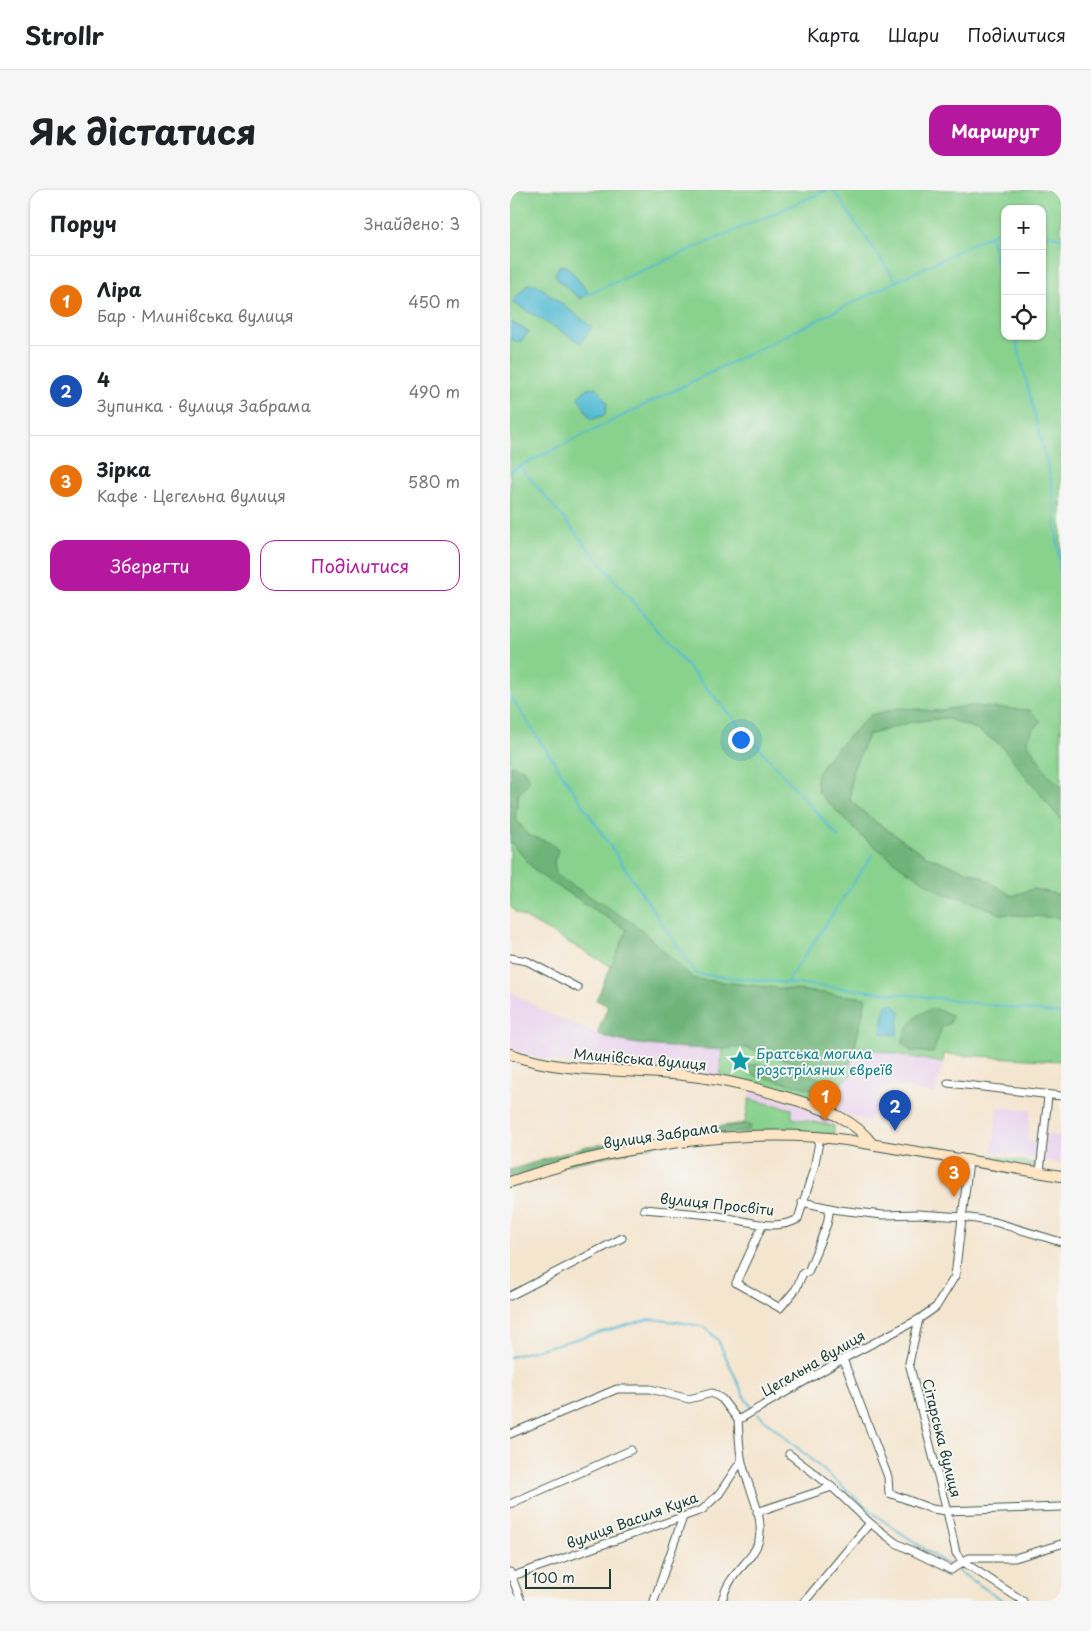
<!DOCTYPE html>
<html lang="uk">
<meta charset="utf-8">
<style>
:root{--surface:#fff;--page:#f6f6f6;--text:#202124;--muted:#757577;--line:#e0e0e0;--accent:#b5179e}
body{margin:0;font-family:"Playpen Sans",sans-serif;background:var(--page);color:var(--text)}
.controls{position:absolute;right:15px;top:15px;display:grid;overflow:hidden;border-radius:10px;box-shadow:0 1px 4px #0004}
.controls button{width:45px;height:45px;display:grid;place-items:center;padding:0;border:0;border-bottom:1px solid var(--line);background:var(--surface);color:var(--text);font:25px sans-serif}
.scale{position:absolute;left:15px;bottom:12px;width:86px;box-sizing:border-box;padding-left:5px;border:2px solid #1f3d34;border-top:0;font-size:14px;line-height:18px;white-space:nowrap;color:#1f3d34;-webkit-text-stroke:4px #f6f6f2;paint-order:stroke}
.you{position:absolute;left:230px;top:549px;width:18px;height:18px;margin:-12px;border:4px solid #fff;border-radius:50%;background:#1a73e8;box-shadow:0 0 0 8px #1a73e833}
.badge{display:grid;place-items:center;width:32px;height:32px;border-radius:50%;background:var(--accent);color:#fff;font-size:16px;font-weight:700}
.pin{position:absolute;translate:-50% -41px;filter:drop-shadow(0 1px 2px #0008)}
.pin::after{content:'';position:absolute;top:26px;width:18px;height:15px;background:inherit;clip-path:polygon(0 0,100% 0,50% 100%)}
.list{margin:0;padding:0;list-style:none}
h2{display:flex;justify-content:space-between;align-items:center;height:65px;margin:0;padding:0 20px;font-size:21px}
h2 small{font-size:16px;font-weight:400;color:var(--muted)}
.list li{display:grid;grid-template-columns:32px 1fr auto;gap:15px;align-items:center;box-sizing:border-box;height:90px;padding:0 20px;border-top:1px solid var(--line)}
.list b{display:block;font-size:19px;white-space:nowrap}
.list p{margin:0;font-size:16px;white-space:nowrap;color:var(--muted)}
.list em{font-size:16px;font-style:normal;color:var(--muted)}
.actions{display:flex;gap:10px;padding:15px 20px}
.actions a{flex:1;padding:11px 0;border:1px solid var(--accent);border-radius:15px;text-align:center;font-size:18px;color:var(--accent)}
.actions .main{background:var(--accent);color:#fff}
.icon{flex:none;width:28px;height:28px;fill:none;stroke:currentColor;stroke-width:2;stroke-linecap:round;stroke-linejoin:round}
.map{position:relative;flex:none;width:551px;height:1411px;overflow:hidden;border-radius:15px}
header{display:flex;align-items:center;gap:30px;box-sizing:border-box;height:70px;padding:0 25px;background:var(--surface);border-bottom:1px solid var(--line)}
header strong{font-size:24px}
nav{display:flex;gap:28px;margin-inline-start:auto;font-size:18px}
.intro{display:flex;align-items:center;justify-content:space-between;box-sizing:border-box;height:120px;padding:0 30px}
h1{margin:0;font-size:35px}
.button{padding:12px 22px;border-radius:15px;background:var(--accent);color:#fff;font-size:18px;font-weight:700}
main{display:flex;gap:30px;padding:0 30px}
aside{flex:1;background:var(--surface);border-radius:15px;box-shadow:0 1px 4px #0004}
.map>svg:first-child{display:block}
.built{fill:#e9d2ed}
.green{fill:#89d28e;stroke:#548861;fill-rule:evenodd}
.forest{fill:#6eb479;stroke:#467856}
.water{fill:#55bbd4;stroke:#3a7c84}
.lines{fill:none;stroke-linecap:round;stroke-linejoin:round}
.stream{stroke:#55bbd4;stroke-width:2}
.street-casing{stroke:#3f564b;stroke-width:9}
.secondary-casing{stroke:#3f564b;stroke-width:12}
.street{stroke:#fff;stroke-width:7}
.secondary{stroke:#fde5c5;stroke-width:10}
.labels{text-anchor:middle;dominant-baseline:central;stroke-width:4;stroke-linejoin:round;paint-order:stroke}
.culture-label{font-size:14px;fill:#0d838f;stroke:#f6f6f2;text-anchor:start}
.street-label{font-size:14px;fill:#1f3d34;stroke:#f6f6f2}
</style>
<header>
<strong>Strollr</strong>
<nav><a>Карта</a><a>Шари</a><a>Поділитися</a></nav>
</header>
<div class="intro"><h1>Як дістатися</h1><a class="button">Маршрут</a></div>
<main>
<aside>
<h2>Поруч<small>Знайдено: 3</small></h2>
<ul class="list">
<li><span class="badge" style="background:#e8710a">1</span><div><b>Ліра</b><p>Бар · Млинівська вулиця</p></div><em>450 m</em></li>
<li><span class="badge" style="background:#1a4fb4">2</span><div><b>4</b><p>Зупинка · вулиця Забрама</p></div><em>490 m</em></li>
<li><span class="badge" style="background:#e8710a">3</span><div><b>Зірка</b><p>Кафе · Цегельна вулиця</p></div><em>580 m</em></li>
</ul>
<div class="actions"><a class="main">Зберегти</a><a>Поділитися</a></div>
</aside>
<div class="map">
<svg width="551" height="1411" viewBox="0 0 551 1411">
<rect width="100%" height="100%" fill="#f6f6f2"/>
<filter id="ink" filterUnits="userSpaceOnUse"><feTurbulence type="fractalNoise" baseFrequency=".02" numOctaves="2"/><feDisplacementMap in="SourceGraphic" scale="10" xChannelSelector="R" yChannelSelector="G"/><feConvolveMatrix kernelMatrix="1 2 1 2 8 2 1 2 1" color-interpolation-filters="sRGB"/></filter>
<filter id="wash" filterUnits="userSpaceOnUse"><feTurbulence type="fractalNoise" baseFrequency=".0096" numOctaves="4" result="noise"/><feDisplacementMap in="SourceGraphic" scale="20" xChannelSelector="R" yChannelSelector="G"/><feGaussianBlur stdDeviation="1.12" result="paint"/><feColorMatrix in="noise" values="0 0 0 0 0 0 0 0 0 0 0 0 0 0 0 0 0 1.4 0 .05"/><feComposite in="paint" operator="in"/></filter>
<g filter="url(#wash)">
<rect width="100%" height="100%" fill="#f4e5cf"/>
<path class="built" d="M0,801L35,822L100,849L212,860L210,888L65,875L0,861Z
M345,856L433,873L425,904L382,895L374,897L369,903L360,932L317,917L323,900L341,885V872Z
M240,900L325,927L324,936L282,928V919L239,909Z
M488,917L521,921L517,951L532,953L530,970L482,961Z
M536,944L551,946V973L533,970Z"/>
<path class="green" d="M0,0H551V597L537,583L517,552L523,539L531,531L461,516L425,521L408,519L360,525L316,570L306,586L374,661L393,678L434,703L456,709L491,724L551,728V871L434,864L433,873L345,856L356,808L184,789L74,703L46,685L40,653L18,645L5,628L13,579L0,575V148L9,153L19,142L0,132ZM495,19H532V146H495ZM49,76H57L77,101L76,105L71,109L50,92L45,85Z
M435,528L464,538L491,555L551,630V705L523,699L502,706L472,687L416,666L360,628L340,610L342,582L358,545L401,532Z
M0,651L27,683L117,740L102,777L5,722L0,716Z
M225,855L295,876L319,879L341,872V885L323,900L317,917L210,888L212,860Z
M239,909L282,919V928L324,936V944L260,941L186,947L181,940L235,933Z
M418,955L529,974V978L417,960Z"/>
<path class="forest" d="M461,516L520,520L531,531L523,539L517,552L537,583L551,597V630L491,555L464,538L435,528L401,532L358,545L342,582L340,610L360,628L416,666L472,687L502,706L523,699L551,705V728L491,724L456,709L434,704L393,678L350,645L308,602L306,586L316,570L360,525L389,518L425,521Z
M0,575L13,579L20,591L8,605L5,628L18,645L40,653L48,660L44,672L46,685L127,736L184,789L356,808L341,872C334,874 326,878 318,878C284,880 244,848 212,860C174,857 122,858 87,844L98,816L86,810L117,740L27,683L0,651Z
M426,819L442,825L440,833L432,837L423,863L400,861L392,852C398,834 406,821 426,819Z
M247,874L298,884L317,892V900L314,902L240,884L239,876Z
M236,934L241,936L240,940L188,944L187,941Z
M179,944L182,948L0,987V980L77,956Z"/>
<path class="water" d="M49,76H57L77,101L76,105L71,109L50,92L45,85Z
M18,94H26L82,137L71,153L2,112Z
M0,132L19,142L8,153L0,148Z
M87,197L97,213L95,225L81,230L68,207L76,199Z
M383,814L390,822L387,845L371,843L376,815Z"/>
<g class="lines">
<path class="stream" d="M323,0L386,91
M480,46L495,107
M532,47L539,44L551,49
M485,69L495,65
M76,105L318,0
M505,146L542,294L551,392
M10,276L163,460L329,648
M0,281L495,38
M0,506L186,784L410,806L551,824
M277,792L363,664
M0,1167L139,1129L169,1132L195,1137L208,1150L236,1210L242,1217
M248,1224L368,1327L438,1375
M448,1381L494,1411"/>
</g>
</g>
<g filter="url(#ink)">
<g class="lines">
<g class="street-casing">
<path id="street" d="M0,768L17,771L68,798
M438,893L551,906
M530,982L538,906
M292,1012L329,1020L373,1025L408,1024L453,1027L485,1032L551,1052
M134,1019C158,1021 183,1023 208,1026C233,1030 265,1042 288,1029L304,978L310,947
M253,1034L226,1093L270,1118L286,1099L293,1083L298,1082L317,1034L320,1018
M0,1106L112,1048
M409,1129L399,1173L437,1321L446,1363L452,1371L513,1411
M333,1169L378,1287L379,1303L422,1319L437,1321L551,1317
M228,1230L333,1169L409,1129L426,1117L445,1086L459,971
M0,1244L107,1199H140L179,1209L202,1203L212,1209L228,1230
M279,1264L322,1297L360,1333L386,1353L441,1380L459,1368H505L551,1354
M0,1314L121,1260
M247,1322L322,1297
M0,1382L11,1411
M0,1387L192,1320L209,1304L231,1271
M144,1411L173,1327
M212,1411C219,1381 242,1374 249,1350C255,1325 237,1296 232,1272C229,1259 229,1244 228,1230
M295,1411L360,1333"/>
</g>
<g class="secondary-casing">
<path id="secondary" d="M0,864C57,885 122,878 181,886C218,890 254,900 289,911C317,920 345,930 363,955
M0,992C99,957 232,936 336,950L551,986"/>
</g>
<use href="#street" class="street"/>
<use href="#secondary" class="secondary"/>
</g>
</g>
<defs>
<g id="sight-bare" transform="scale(1.725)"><path d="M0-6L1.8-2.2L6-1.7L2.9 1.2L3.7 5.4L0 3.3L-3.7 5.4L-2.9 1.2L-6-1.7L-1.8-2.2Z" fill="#0f9aa8" stroke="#f6f6f2" stroke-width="2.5" paint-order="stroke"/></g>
</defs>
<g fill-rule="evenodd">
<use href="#sight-bare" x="230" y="871"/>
</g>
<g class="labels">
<g class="culture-label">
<text x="246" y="863">Братська могила<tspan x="246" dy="16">розстріляних євреїв</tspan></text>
</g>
<g class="street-label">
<text transform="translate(130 869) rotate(5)">Млинівська вулиця</text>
<text transform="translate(151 945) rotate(-8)">вулиця Забрама</text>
<text transform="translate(207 1014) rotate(6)">вулиця Просвіти</text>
<text transform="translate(303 1173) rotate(-30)">Цегельна вулиця</text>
<text transform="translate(432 1248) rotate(76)">Сітарська вулиця</text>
<text transform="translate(122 1330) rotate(-20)">вулиця Василя Кука</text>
</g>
</g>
</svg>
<div class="controls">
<button>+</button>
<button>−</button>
<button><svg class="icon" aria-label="locate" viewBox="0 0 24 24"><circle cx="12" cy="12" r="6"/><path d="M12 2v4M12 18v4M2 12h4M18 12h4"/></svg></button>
</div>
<div class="scale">100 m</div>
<div class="you"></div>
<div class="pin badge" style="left:315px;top:931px;background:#e8710a">1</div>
<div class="pin badge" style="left:385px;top:941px;background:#1a4fb4">2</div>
<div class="pin badge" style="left:444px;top:1007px;background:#e8710a">3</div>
</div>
</main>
